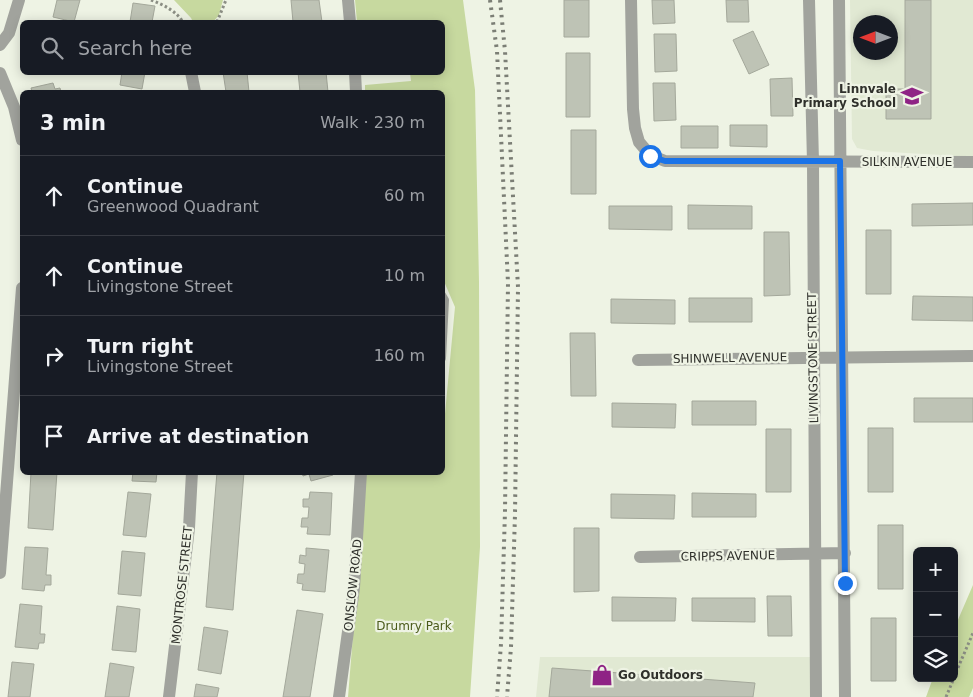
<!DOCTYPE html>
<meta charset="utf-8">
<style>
:root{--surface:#171b24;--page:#242831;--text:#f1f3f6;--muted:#9ea1a6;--line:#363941}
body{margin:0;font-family:"DejaVu Sans",sans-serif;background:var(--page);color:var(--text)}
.controls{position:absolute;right:15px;bottom:15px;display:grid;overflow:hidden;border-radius:8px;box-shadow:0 2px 12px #0003}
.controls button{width:45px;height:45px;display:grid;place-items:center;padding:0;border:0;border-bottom:1px solid var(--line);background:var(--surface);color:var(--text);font:25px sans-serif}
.compass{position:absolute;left:853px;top:15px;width:45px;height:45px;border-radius:50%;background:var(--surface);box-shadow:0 2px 12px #0003;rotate:270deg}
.stop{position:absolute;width:15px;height:15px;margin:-11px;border:4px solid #1a73e8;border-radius:50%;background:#fff}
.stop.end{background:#1a73e8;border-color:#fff;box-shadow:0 1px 5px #0008}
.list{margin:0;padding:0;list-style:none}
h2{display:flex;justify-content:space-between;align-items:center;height:65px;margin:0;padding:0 20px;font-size:21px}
h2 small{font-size:16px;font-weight:400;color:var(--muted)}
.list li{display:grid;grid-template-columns:32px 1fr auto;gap:15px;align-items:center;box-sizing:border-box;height:80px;padding:0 20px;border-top:1px solid var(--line)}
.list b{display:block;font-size:19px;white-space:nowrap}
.list p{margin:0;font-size:16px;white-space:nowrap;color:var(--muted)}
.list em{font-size:16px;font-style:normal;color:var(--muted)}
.icon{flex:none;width:28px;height:28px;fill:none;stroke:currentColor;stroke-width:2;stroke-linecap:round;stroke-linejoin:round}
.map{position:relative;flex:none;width:973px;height:697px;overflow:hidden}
.search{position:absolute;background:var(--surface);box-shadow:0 2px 12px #0003;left:20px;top:20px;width:425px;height:55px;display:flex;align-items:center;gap:12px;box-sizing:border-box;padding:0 18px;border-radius:8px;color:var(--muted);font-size:19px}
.panel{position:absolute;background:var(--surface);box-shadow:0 2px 12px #0003;left:20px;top:90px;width:425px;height:385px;border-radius:8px}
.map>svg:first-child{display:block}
.built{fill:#e1e9d3;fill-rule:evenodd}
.green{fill:#c7d99f}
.building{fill:#bec3b5;stroke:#a4a89b}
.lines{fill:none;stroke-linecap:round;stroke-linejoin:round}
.path{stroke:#8b8e84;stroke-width:3;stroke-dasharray:2.5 2.5;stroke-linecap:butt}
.lane{stroke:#a1a39d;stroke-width:8}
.street{stroke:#a1a39d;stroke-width:12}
.rail{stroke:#7b7e75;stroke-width:4;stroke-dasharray:2.5 5;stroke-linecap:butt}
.route{stroke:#1a73e8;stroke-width:6}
.labels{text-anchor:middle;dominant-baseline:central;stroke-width:4.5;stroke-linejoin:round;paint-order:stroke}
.poi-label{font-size:12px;font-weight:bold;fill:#2f302b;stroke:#eef3e4;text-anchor:end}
.street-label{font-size:12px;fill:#2f302b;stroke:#eef3e4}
.park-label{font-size:12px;fill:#4b5b1b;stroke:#eef3e4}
</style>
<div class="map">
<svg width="973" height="697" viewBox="0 0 973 697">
<rect width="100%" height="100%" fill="#eef3e4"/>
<path class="built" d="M850,0H973V157L873,151L857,148L852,139ZM860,22H890V52H860Z
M540,657H816V697H536Z"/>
<path class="green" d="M174,0H223L219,15L213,22H193L191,18Z
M355,0H463L475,90L479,282L480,547L470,697H348L366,473L442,472L443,435L455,307L443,279L442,92H365V85L411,81L410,73L442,72V22H357Z
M973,585V688L969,697H926L933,678H954V629Z"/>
<path class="building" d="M57,0H80L74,22L53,17Z
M291,0H319L322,22H293Z
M564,0H589V37H564Z
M652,0H674L675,23L653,24Z
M726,0H748L749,22H727Z
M905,0H931V119H886V89H905Z
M133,3L155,6L152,22H130Z
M753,31L769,65L749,74L733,40Z
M654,34H676L677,71L655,72Z
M566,53H590V117H566Z
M122,72H145L142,89L120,85Z
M223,72H247L249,92H226Z
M298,72H326L328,92H300Z
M792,78L793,116H771L770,79Z
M53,83L55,89L60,88L61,92H32L31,88Z
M653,83H675L676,120L654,121Z
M730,125H767V147L730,146Z
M681,126H718V148H681Z
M571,130H596V194H571Z
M973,203V225L912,226V204Z
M688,205L752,206V229H688Z
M609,206H672V230L609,229Z
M866,230H891V294H866Z
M764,232H789L790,295L764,296Z
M913,296L973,297V321L912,320Z
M689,298H752V322H689Z
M611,299L675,300V324L611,323Z
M570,333H595L596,396H571Z
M914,398H973V422H914Z
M692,401H756V425H692Z
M612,403L676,404L675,428L612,427Z
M868,428H893V492H868Z
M766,429H791V492H766Z
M31,472H57L53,530L28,528Z
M133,472H157L156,482L132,481Z
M217,472H244L233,610L206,607Z
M302,472H332L333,475L311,481L309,474L303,476Z
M128,492L151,494L146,537L123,535Z
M310,492L332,493L330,535L307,534L308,527H301L302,518H308L309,507H303V499H309Z
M692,493L756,494V517H692Z
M611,494L675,495L674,519L611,518Z
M878,525H903V589H878Z
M574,528H599V591L574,592Z
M25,547L48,548L46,575H51V585H45L44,591L22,589Z
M306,548L329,550L325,592L302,590L303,584L297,583L298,574H304L305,564L299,563L300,555L306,556Z
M122,551L145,553L141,596L118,594Z
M767,596H791L792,636H768Z
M612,597L676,598L675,621H612Z
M692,598H755V622L692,621Z
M20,604L42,606L40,634H45L44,643H39L38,649L15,647Z
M117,606L140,609L136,652L112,650Z
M297,610L323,614L310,697H283Z
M871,618H896V681H871Z
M204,627L228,631L221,674L198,670Z
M12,662L34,664L30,697H8Z
M110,663L134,667L129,697H105Z
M552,668L755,683L753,697H549Z
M196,684L219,688L217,697H194Z"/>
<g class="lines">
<path class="path" d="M151,0C164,5 176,11 183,22
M217,22L226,0
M954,677L973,633
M946,697L954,678"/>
<path class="lane" d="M442,295L445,300L442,358"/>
<path class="street" d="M348,0L350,22
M631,0L633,109L635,128L639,142L650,155L665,161L973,162
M809,0L813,162L816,697
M839,0L845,697
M0,45L9,33L19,0
M191,72L195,92
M355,72L356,92
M0,73L14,107L22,140
M638,360L972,356
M640,557L845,553
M0,573L22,288
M169,697L189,528L192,472
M339,697L354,588L361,472"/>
<path class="rail" d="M490,0L497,51L508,283L505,511L501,644L497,697
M500,0L505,51L518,287L515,514L511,647L507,697"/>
</g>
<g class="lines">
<path class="route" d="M650,156L665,161H840L845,583"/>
</g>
<defs>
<g id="school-bare" transform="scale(1.725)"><path d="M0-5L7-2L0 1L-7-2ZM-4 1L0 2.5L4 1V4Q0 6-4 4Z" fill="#8f2385" stroke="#eef3e4" stroke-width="2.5" paint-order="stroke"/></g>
<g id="shop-bare" transform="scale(1.725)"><path d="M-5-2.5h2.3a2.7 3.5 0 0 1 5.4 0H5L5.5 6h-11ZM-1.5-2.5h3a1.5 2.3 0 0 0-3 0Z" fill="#8f2385" stroke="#eef3e4" stroke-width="2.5" paint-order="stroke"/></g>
</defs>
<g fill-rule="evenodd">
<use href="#school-bare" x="912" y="96"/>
<use href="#shop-bare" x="602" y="675"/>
</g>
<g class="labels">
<g class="poi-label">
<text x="896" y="89">Linnvale<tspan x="896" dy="14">Primary School</tspan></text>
<text x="618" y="675" text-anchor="start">Go Outdoors</text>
</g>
<g class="street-label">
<text x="907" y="162">SILKIN AVENUE</text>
<text transform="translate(730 358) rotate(-1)">SHINWELL AVENUE</text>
<text transform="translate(813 358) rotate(-91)">LIVINGSTONE STREET</text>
<text transform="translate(728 556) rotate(-1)">CRIPPS AVENUE</text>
<text transform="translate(182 585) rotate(-84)">MONTROSE STREET</text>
<text transform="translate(353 585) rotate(-84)">ONSLOW ROAD</text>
</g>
<g class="park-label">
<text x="414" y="626">Drumry Park</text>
</g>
</g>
</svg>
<div class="controls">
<button>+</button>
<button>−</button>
<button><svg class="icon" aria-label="layers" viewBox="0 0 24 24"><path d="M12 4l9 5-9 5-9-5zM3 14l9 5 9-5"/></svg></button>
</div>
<svg class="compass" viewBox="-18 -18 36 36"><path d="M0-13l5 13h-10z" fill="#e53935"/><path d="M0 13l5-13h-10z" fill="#9ea1a6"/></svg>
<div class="stop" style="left:650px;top:156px"></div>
<div class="stop end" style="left:845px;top:583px"></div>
<div class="search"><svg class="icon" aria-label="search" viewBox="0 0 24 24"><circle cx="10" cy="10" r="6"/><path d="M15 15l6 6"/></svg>Search here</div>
<section class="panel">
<h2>3 min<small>Walk · 230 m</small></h2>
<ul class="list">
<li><svg class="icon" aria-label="ahead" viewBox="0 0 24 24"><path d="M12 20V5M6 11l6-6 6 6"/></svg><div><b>Continue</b><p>Greenwood Quadrant</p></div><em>60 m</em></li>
<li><svg class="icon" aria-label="ahead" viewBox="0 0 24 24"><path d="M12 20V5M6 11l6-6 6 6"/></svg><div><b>Continue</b><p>Livingstone Street</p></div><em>10 m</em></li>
<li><svg class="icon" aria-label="right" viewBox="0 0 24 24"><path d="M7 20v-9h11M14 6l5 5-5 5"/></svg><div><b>Turn right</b><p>Livingstone Street</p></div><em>160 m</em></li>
<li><svg class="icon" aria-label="arrive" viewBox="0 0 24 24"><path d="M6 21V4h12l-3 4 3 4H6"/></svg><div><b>Arrive at destination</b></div></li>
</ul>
</section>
</div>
